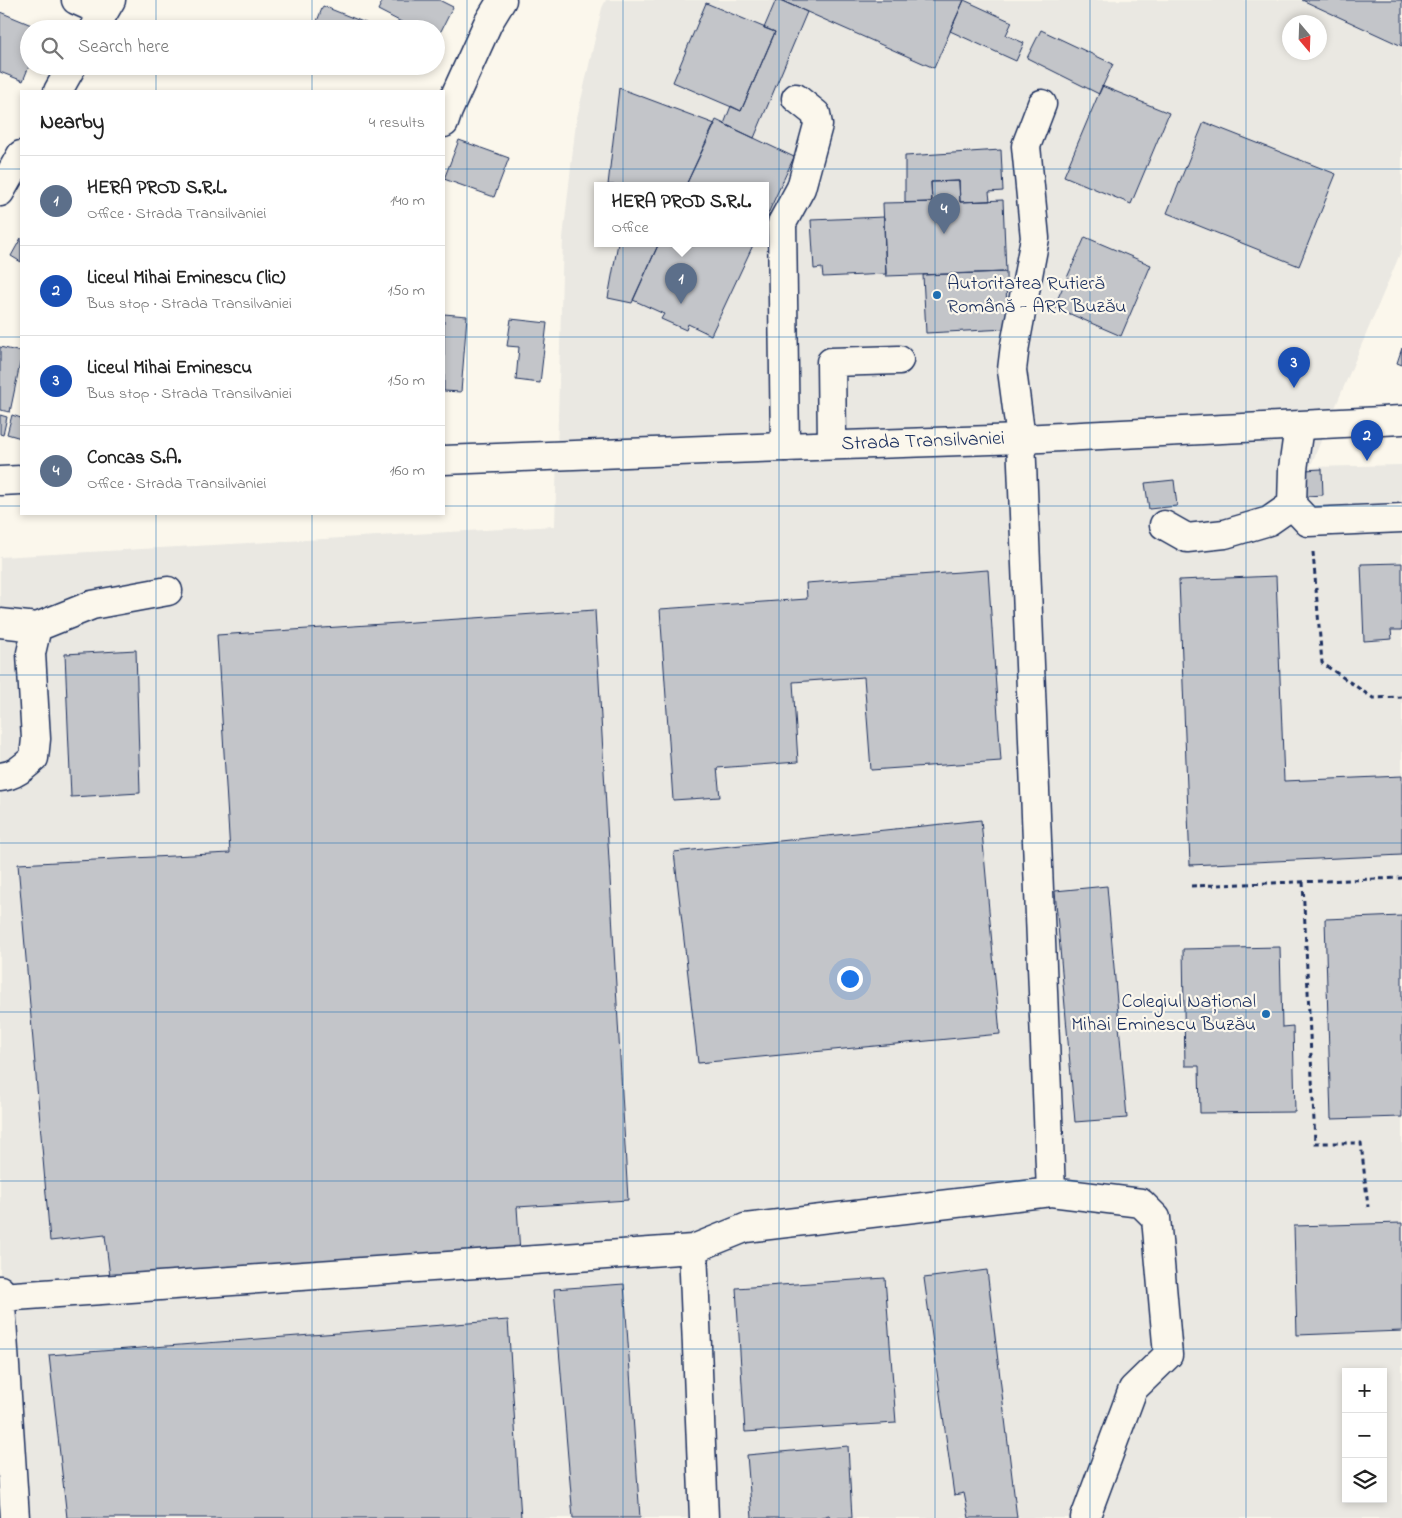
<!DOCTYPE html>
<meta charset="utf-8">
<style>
:root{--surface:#fff;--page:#f2f2f2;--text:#222;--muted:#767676;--line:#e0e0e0;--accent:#ea580c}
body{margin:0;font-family:"Indie Flower",sans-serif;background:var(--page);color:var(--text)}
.controls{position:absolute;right:15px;bottom:15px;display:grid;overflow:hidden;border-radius:0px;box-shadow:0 2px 8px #0003}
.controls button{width:45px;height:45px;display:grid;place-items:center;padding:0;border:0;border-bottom:1px solid var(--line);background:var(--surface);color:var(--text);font:25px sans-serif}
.compass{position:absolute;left:1282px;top:15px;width:45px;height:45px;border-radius:50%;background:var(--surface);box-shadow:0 2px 8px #0003;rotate:161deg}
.you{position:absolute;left:849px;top:978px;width:18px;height:18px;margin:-12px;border:4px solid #fff;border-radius:50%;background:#1a73e8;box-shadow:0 0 0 8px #1a73e833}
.badge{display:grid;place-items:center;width:32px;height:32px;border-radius:50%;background:var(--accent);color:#fff;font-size:16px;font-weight:700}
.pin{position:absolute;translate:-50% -41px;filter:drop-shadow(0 1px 2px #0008)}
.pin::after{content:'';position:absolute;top:26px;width:18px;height:15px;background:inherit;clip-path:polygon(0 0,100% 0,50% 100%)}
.popup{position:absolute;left:594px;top:182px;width:175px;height:65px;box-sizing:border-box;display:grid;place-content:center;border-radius:0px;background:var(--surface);filter:drop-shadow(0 1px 4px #0005);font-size:16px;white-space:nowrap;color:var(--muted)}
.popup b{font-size:19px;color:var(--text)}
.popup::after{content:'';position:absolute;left:50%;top:100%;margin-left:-10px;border:10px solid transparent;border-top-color:var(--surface)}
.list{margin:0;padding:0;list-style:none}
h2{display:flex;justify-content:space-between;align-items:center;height:65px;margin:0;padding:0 20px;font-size:21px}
h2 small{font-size:16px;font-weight:400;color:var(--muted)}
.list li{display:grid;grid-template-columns:32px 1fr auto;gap:15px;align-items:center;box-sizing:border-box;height:90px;padding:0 20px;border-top:1px solid var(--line)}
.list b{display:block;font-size:19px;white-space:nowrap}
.list p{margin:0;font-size:16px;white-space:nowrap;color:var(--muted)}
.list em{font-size:16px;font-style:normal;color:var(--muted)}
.icon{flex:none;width:28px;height:28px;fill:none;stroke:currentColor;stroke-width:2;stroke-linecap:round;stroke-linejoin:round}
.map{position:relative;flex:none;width:1402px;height:1518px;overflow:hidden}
.search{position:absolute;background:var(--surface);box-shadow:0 2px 8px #0003;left:20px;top:20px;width:425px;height:55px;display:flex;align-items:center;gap:12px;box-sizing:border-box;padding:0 18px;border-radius:28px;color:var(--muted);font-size:19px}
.panel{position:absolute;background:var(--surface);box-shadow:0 2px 8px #0003;left:20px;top:90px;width:425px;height:425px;border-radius:0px}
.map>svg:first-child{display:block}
.built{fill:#eae8e2;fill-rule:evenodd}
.building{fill:#c3c5c9;stroke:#1b2f5e}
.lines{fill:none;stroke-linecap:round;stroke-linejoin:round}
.minor-casing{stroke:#1b2f5e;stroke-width:31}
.major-casing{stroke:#1b2f5e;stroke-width:31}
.path{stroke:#1b2f5e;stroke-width:3;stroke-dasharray:5 4;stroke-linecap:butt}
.minor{stroke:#fbf7ec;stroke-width:28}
.major{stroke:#fbf7ec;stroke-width:28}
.grid{fill:none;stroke:#1f6fb2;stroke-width:1;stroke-opacity:0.55}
.poi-dot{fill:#1f6fb2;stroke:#fbf7ec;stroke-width:2}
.labels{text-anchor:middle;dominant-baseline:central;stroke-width:4.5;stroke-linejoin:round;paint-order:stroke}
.poi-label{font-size:20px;fill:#1b2f5e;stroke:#fbf7ec;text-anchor:start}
.street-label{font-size:20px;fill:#1b2f5e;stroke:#fbf7ec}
</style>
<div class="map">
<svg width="1402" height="1518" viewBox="0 0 1402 1518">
<rect width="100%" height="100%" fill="#fbf7ec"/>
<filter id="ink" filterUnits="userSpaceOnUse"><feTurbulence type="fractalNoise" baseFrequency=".02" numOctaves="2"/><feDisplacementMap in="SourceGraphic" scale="10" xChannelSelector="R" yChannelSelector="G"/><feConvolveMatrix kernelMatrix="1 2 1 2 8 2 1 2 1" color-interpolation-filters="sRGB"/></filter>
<g filter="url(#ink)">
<path class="built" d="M606,0H1402V249L1310,467L1402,465V1518H0V557L555,526L563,238L576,122L602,8ZM1290,22H1320V52H1290ZM597,185H765V243H597ZM1346,1372H1383V1499H1346Z"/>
<path class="building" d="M383,0H439L453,7L437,39L436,29H415L378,10Z
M776,0H780L807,12L754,138L724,124L731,106L741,111L775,32L764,28Z
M780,0H964L934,68Z
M964,0L1012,22L1006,35L1024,43L1016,61L950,31Z
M1302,0H1402V46Z
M706,3L775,32L741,111L673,82Z
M323,6L373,26L372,29H314Z
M0,12L41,29H29V66L23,81L0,72Z
M1041,30L1113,64L1099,94L1027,58Z
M1102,86L1169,113L1131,204L1064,176Z
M619,88L715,124L686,185H608Z
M716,120L794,157L765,220V185H686Z
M1204,122L1336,174L1299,266L1167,213Z
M459,140L509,158L494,197L444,179Z
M1001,150L1003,191L989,192L990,201L960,202L959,181L931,182L932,202L905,203V156Z
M959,181L960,202L1003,200L1006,272L886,276L883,203L932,202L931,182Z
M884,217L886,274L823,277L822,268L814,269L811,220Z
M1085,237L1151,265L1121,336L1054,307Z
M21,238V262L11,256Z
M618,243H659L632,303L608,298Z
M659,243H754L711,335L688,324L686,330L661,319L664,314L633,300Z
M1006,272L1007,329L926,333L923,275Z
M444,314L467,316L461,392L444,391Z
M511,319L547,323L540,383L516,380L519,347L507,346Z
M0,347L21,352V359L10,412L0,410Z
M1402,348V365L1397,363Z
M0,415L7,417L3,435L0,434Z
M12,415L21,418V438L7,434Z
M1322,469L1323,495L1306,496L1305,470Z
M1174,480L1177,506L1149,509L1145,483Z
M1402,563V630H1391L1392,639L1364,641L1361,564Z
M988,570L1001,761L871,770L864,677L793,682L798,762L717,768L720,797L673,800L660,609L807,599L806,583Z
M1276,576L1284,781L1402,776V855L1190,865L1179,580Z
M595,610L628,1200L517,1207L520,1253L111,1285L105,1235L50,1241L18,864L230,853L217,635Z
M136,650L140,793L71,797L65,654Z
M981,820L1000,1034L698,1063L674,852Z
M1107,886L1127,1118L1075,1122L1055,891Z
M1402,916V1117L1331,1119L1325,919Z
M1280,947L1282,1027L1293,1026L1295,1112L1200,1113L1199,1066H1185L1183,949Z
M1402,1223V1331L1297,1335L1294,1226Z
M987,1270L1017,1518H969L964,1493L954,1495L924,1278Z
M885,1278L896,1423L745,1432L736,1288Z
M624,1284L640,1518H573L554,1289Z
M508,1320L521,1518H67L49,1355Z
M848,1446L852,1518H830L829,1515L818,1518H752L747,1455Z"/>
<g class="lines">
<g class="minor-casing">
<path id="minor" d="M76,0L103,12
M94,29L111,0
M58,91L72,66
M1042,104L1026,146L1035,238L1015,345L1012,370L1021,439L1051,1192
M444,123L448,111L488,23L502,0
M0,192L21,155
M832,445L831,362L899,360
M785,447L782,223L801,188L818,125L816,114L796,98
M1292,505L1308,522L1402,518
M1164,525L1187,538L1225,534L1269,521L1292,505L1293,469L1299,426
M0,623L37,627
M0,777C14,776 24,767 34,758L36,739L31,653L37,627L92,605L168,591
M693,1249L704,1518
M0,1290L15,1518
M0,1297L693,1249L745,1228L1051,1192L1141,1203L1156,1218L1168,1355L1133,1389L1085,1518"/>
</g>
<g class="major-casing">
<path id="major" d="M444,460L785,447L1021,439L1402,420
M0,481L21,480"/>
</g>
<path class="path" d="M1313,552L1322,663L1373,698L1402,697
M1303,882L1315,1143H1361L1368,1207
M1191,886L1402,878"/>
<use href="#minor" class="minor"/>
<use href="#major" class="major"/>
</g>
</g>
<path class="grid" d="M156,0V29M312,0V29M467,0V1518M623,0V1518M779,0V1518M935,0V1518M1090,0V1518M1246,0V1518M156,66V91M312,66V91M0,169H21M444,169H1402M0,337H21M444,337H1402M0,506H21M444,506H1402M156,514V1518M312,514V1518M0,675H1402M0,843H1402M0,1012H1402M0,1181H1402M0,1349H1402"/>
<g class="poi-dot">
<circle cx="937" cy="295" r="5"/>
<circle cx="1266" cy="1014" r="5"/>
</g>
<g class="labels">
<g class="poi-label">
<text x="947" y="284">Autoritatea Rutieră<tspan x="947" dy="23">Română - ARR Buzău</tspan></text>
<text x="1256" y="1002" text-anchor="end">Colegiul Național<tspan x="1256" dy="23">Mihai Eminescu Buzău</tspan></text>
</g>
<g class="street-label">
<text transform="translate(923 442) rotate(-2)">Strada Transilvaniei</text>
</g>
</g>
</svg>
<div class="controls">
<button>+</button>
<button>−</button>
<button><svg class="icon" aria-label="layers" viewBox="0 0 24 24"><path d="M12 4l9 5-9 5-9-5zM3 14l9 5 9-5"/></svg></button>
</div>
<svg class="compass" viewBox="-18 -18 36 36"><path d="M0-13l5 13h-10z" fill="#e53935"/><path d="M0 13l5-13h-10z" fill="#767676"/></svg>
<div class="you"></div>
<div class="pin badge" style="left:681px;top:304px;background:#5c6f8a">1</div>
<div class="popup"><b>HERA PROD S.R.L.</b>Office</div>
<div class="pin badge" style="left:1367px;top:461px;background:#1a4fb4">2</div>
<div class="pin badge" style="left:1294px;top:388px;background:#1a4fb4">3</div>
<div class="pin badge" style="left:944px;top:234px;background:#5c6f8a">4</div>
<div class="search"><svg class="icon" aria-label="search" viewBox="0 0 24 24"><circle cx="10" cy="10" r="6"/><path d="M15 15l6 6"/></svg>Search here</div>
<section class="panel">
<h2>Nearby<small>4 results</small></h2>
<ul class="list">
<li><span class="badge" style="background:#5c6f8a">1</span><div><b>HERA PROD S.R.L.</b><p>Office · Strada Transilvaniei</p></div><em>140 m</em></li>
<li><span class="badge" style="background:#1a4fb4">2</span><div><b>Liceul Mihai Eminescu (lic)</b><p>Bus stop · Strada Transilvaniei</p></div><em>150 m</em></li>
<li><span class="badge" style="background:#1a4fb4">3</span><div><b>Liceul Mihai Eminescu</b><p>Bus stop · Strada Transilvaniei</p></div><em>150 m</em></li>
<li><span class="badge" style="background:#5c6f8a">4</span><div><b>Concas S.A.</b><p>Office · Strada Transilvaniei</p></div><em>160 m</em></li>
</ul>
</section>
</div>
